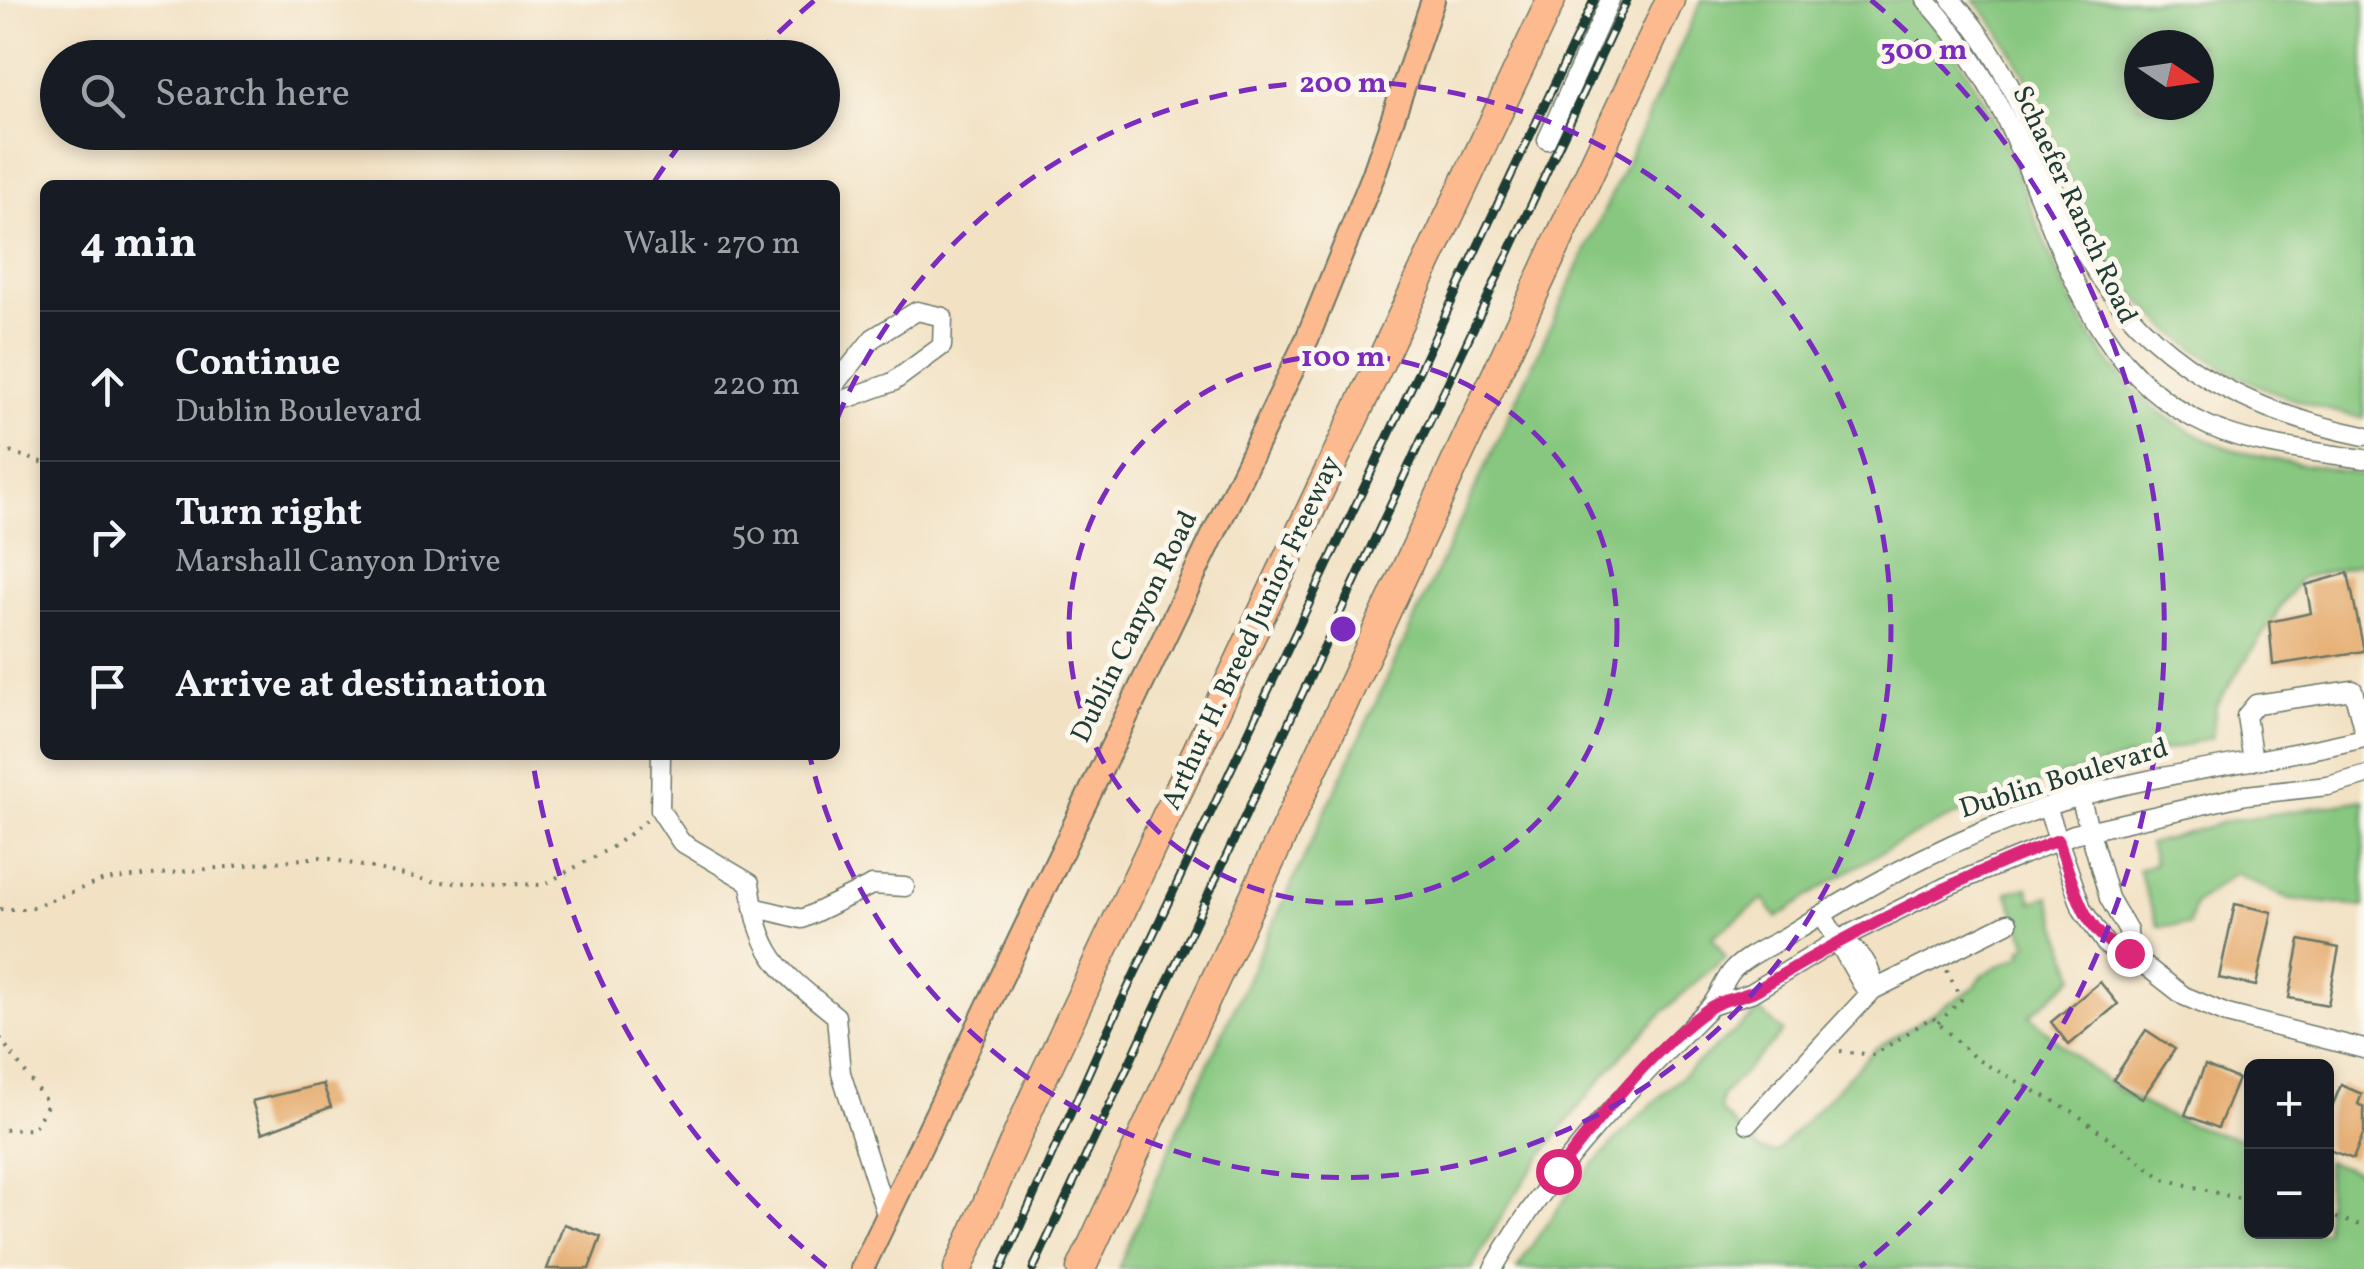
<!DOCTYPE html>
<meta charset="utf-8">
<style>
:root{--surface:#171b24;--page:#20242c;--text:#f1f3f6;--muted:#9ea1a6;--line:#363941}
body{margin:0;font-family:Vollkorn,serif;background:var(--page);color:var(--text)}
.controls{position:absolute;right:30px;bottom:30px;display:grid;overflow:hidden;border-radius:15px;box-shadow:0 5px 15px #0003}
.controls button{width:90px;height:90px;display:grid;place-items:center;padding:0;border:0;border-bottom:2px solid var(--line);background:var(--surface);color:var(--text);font:50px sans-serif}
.compass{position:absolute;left:2124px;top:30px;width:90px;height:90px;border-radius:50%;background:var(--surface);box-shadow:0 5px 15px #0003;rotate:103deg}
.stop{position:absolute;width:30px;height:30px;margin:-22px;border:8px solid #db2777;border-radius:50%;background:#fff}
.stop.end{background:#db2777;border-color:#fff;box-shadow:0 2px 10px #0008}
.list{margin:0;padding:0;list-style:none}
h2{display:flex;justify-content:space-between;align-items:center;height:130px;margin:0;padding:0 40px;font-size:42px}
h2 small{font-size:32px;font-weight:400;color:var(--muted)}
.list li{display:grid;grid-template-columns:65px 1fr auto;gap:30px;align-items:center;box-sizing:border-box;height:150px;padding:0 40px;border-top:2px solid var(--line)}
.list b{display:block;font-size:38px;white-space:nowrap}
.list p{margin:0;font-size:32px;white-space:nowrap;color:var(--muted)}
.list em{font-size:32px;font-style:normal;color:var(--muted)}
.icon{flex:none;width:55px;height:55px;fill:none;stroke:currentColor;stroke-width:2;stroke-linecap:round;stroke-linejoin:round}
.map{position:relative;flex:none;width:2364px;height:1269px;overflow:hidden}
.search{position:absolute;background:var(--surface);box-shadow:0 5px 15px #0003;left:40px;top:40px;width:800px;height:110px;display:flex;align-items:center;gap:25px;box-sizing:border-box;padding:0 35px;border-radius:55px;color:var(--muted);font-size:38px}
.panel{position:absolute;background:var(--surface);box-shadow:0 5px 15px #0003;left:40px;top:180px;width:800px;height:580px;border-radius:15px}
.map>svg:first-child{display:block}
.green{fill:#87c77f;stroke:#53825a;stroke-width:2.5;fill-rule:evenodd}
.building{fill:#e6ae72}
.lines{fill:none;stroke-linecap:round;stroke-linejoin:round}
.minor-casing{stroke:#697666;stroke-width:21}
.major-casing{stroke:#697666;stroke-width:26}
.highway-casing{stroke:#697666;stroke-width:31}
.path{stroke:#697666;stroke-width:4;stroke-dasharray:2.5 8;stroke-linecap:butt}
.minor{stroke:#fff;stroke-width:18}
.major{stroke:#fcba8e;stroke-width:22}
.highway{stroke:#fcba8e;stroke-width:28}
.rail-casing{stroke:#1f3d34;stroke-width:9}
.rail{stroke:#fbf7ec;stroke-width:5;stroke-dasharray:15;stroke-linecap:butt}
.route{stroke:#db2777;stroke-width:12}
.ring{fill:none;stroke:#7b2cbf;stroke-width:5;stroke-dasharray:18 12}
.labels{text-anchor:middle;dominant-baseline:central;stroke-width:10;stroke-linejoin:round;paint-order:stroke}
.street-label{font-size:28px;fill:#1f3d34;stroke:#fbf7ec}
.centre{fill:#7b2cbf;stroke:#fbf7ec;stroke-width:5}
.ring-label{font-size:30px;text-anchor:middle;font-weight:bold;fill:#7b2cbf;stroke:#fbf7ec;stroke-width:10;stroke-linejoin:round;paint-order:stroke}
</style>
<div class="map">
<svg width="2364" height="1269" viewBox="0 0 2364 1269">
<rect width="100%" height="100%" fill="#fbf7ec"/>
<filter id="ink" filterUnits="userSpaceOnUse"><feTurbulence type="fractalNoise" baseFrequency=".01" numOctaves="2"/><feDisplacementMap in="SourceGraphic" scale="20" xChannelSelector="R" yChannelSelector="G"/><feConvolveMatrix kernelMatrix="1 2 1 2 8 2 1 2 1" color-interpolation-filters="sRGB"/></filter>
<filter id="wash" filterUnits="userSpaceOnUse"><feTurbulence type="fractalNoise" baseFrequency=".0048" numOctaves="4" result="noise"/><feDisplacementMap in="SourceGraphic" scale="40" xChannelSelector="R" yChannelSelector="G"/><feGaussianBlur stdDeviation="2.25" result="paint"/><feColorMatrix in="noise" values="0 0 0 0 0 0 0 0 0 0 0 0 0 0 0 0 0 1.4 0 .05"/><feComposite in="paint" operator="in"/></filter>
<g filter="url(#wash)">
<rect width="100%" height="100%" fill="#f2e1c3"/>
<path class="green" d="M1702,0H1911C1947,39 1979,84 2000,133C2052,249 2080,384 2208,440C2257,462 2312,463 2364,476V563L2300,578L2216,705L2212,738C2200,739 2189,745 2176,748C2031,774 1896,833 1777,918L1764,899L1712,937L1726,957C1629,1033 1529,1159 1472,1269H1118L1184,1116Z
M1974,0H2364V418C2250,397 2146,337 2092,230C2052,152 2034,65 1974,0ZM2199,45V105H2139V45Z
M2364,800V907L2288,899L2235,873L2195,903L2189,925L2158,926L2138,870L2155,863L2149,844L2228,821Z
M2028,887L2032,902L2049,896L2075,976L2030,1015C2099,1083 2155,1122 2251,1141L2252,1232H2326L2327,1161L2364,1174V1269H1517C1579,1165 1666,1086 1760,1011L1783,1032L1722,1095L1720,1110L1759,1150L1775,1153L1876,1048L1975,987L1982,975L2023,954L2021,949L2028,945L2007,892Z"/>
<g id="blocks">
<path class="building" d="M2348,573L2364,651L2273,665L2269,622L2311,613L2306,585Z
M2235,904L2272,912L2256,986L2219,978Z
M2300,940L2339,948L2328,1005L2289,998Z
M2100,982L2118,1004L2069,1045L2051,1022Z
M2146,1030L2175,1049L2142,1099L2113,1080Z
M2205,1065L2238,1079L2218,1128L2185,1115Z
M323,1084L331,1107L262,1133L252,1101Z
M2341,1085L2362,1094L2358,1104L2364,1107V1132L2353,1159L2326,1149V1121Z
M564,1224L601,1237L589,1269H547Z"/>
</g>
</g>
<g filter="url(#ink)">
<use href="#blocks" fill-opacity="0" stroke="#697666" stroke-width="2.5"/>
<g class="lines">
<g class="minor-casing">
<path id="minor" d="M1926,0C1962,40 1990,83 2012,133C2063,243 2087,371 2209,426C2256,447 2313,451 2364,459
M1951,0C2009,60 2033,140 2065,214C2122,345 2230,409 2364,436
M1547,140L1610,0
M835,385L873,338L917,311L943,317L942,346L893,382L835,403
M661,755L660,810L681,842L750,883C760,958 779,970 836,1016L841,1073L886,1214
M2253,761L2246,716L2256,704L2353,690L2364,732
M2080,797L2109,898L2128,931L2129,953
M2047,807L2082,909L2107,946L2129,953L2184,996L2227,1014L2364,1049
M753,907L802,919L872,885L905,887
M1822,914L1862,984L1873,990
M1838,940C1860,950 1873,966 1873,990
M1711,1006L1751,993L1838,940L1947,886L2074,834L2246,795L2328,786L2364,776
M1748,1124L1873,990L2008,923
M1493,1269C1550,1168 1628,1090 1709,1008C1719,998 1723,981 1733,970C1747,955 1773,945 1790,934C1876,880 1964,832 2061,802C2162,771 2263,763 2364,738"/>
</g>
<g class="major-casing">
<path id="major" d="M862,1269L1307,339L1373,176L1433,0"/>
</g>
<g class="highway-casing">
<path id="highway" d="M958,1269L1038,1088L1551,0
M1081,1269L1670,0"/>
</g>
<path class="path" d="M0,449L45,463
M0,909H27L104,880L321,857L437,882L543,885L614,846L647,820
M1938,1023L1961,1000L1947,970
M0,1038L48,1104L33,1129L0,1130
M1840,1051L1874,1055L1932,1017L1976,1059L2072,1111L2164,1179L2252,1202
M2326,1215L2364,1226"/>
<use href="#minor" class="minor"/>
<use href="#major" class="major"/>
<use href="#highway" class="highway"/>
<g class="rail-casing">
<path id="rail" d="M1001,1269L1100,1047L1594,0
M1033,1269L1627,0"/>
</g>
<use href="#rail" class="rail"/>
</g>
</g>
<g class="lines" filter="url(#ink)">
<path class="route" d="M1558,1171C1602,1114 1650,1051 1708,1009C1722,998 1743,998 1758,989C1854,931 1953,880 2058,840C2073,882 2083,938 2129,953"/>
</g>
<g class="ring">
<circle cx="1343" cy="629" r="274"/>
<path d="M837 419A548 548 0 1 1 810 757"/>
<path d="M826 1267A821 821 0 0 1 532 757M654 182A821 821 0 0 1 687 135M757 54A821 821 0 0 1 815 0M1871 0A821 821 0 0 1 1860 1267"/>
</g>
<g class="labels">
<g class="street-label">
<text transform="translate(2074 205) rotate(65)">Schaefer Ranch Road</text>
<text transform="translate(1135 627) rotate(-64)">Dublin Canyon Road</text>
<text transform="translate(1252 633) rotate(-65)">Arthur H. Breed Junior Freeway</text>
<text transform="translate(2064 779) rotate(-17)">Dublin Boulevard</text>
</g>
</g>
<circle cx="1343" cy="629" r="15" class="centre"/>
<g class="ring-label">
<text x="1924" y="59">300 m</text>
<text x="1343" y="92">200 m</text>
<text x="1343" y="366">100 m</text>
</g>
</svg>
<div class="controls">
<button>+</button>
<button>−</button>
</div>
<svg class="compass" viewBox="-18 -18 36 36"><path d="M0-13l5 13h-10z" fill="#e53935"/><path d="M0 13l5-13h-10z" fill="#9ea1a6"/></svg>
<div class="stop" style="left:1558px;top:1171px"></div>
<div class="stop end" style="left:2129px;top:953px"></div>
<div class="search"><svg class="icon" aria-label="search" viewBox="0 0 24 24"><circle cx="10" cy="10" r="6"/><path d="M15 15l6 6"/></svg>Search here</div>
<section class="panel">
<h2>4 min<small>Walk · 270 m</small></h2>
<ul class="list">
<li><svg class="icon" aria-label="ahead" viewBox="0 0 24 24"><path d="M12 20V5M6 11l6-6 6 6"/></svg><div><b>Continue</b><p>Dublin Boulevard</p></div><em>220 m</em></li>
<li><svg class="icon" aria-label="right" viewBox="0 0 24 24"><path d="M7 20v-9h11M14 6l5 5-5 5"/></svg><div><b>Turn right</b><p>Marshall Canyon Drive</p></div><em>50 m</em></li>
<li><svg class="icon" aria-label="arrive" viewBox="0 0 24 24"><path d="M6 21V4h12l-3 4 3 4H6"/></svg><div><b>Arrive at destination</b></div></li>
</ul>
</section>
</div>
